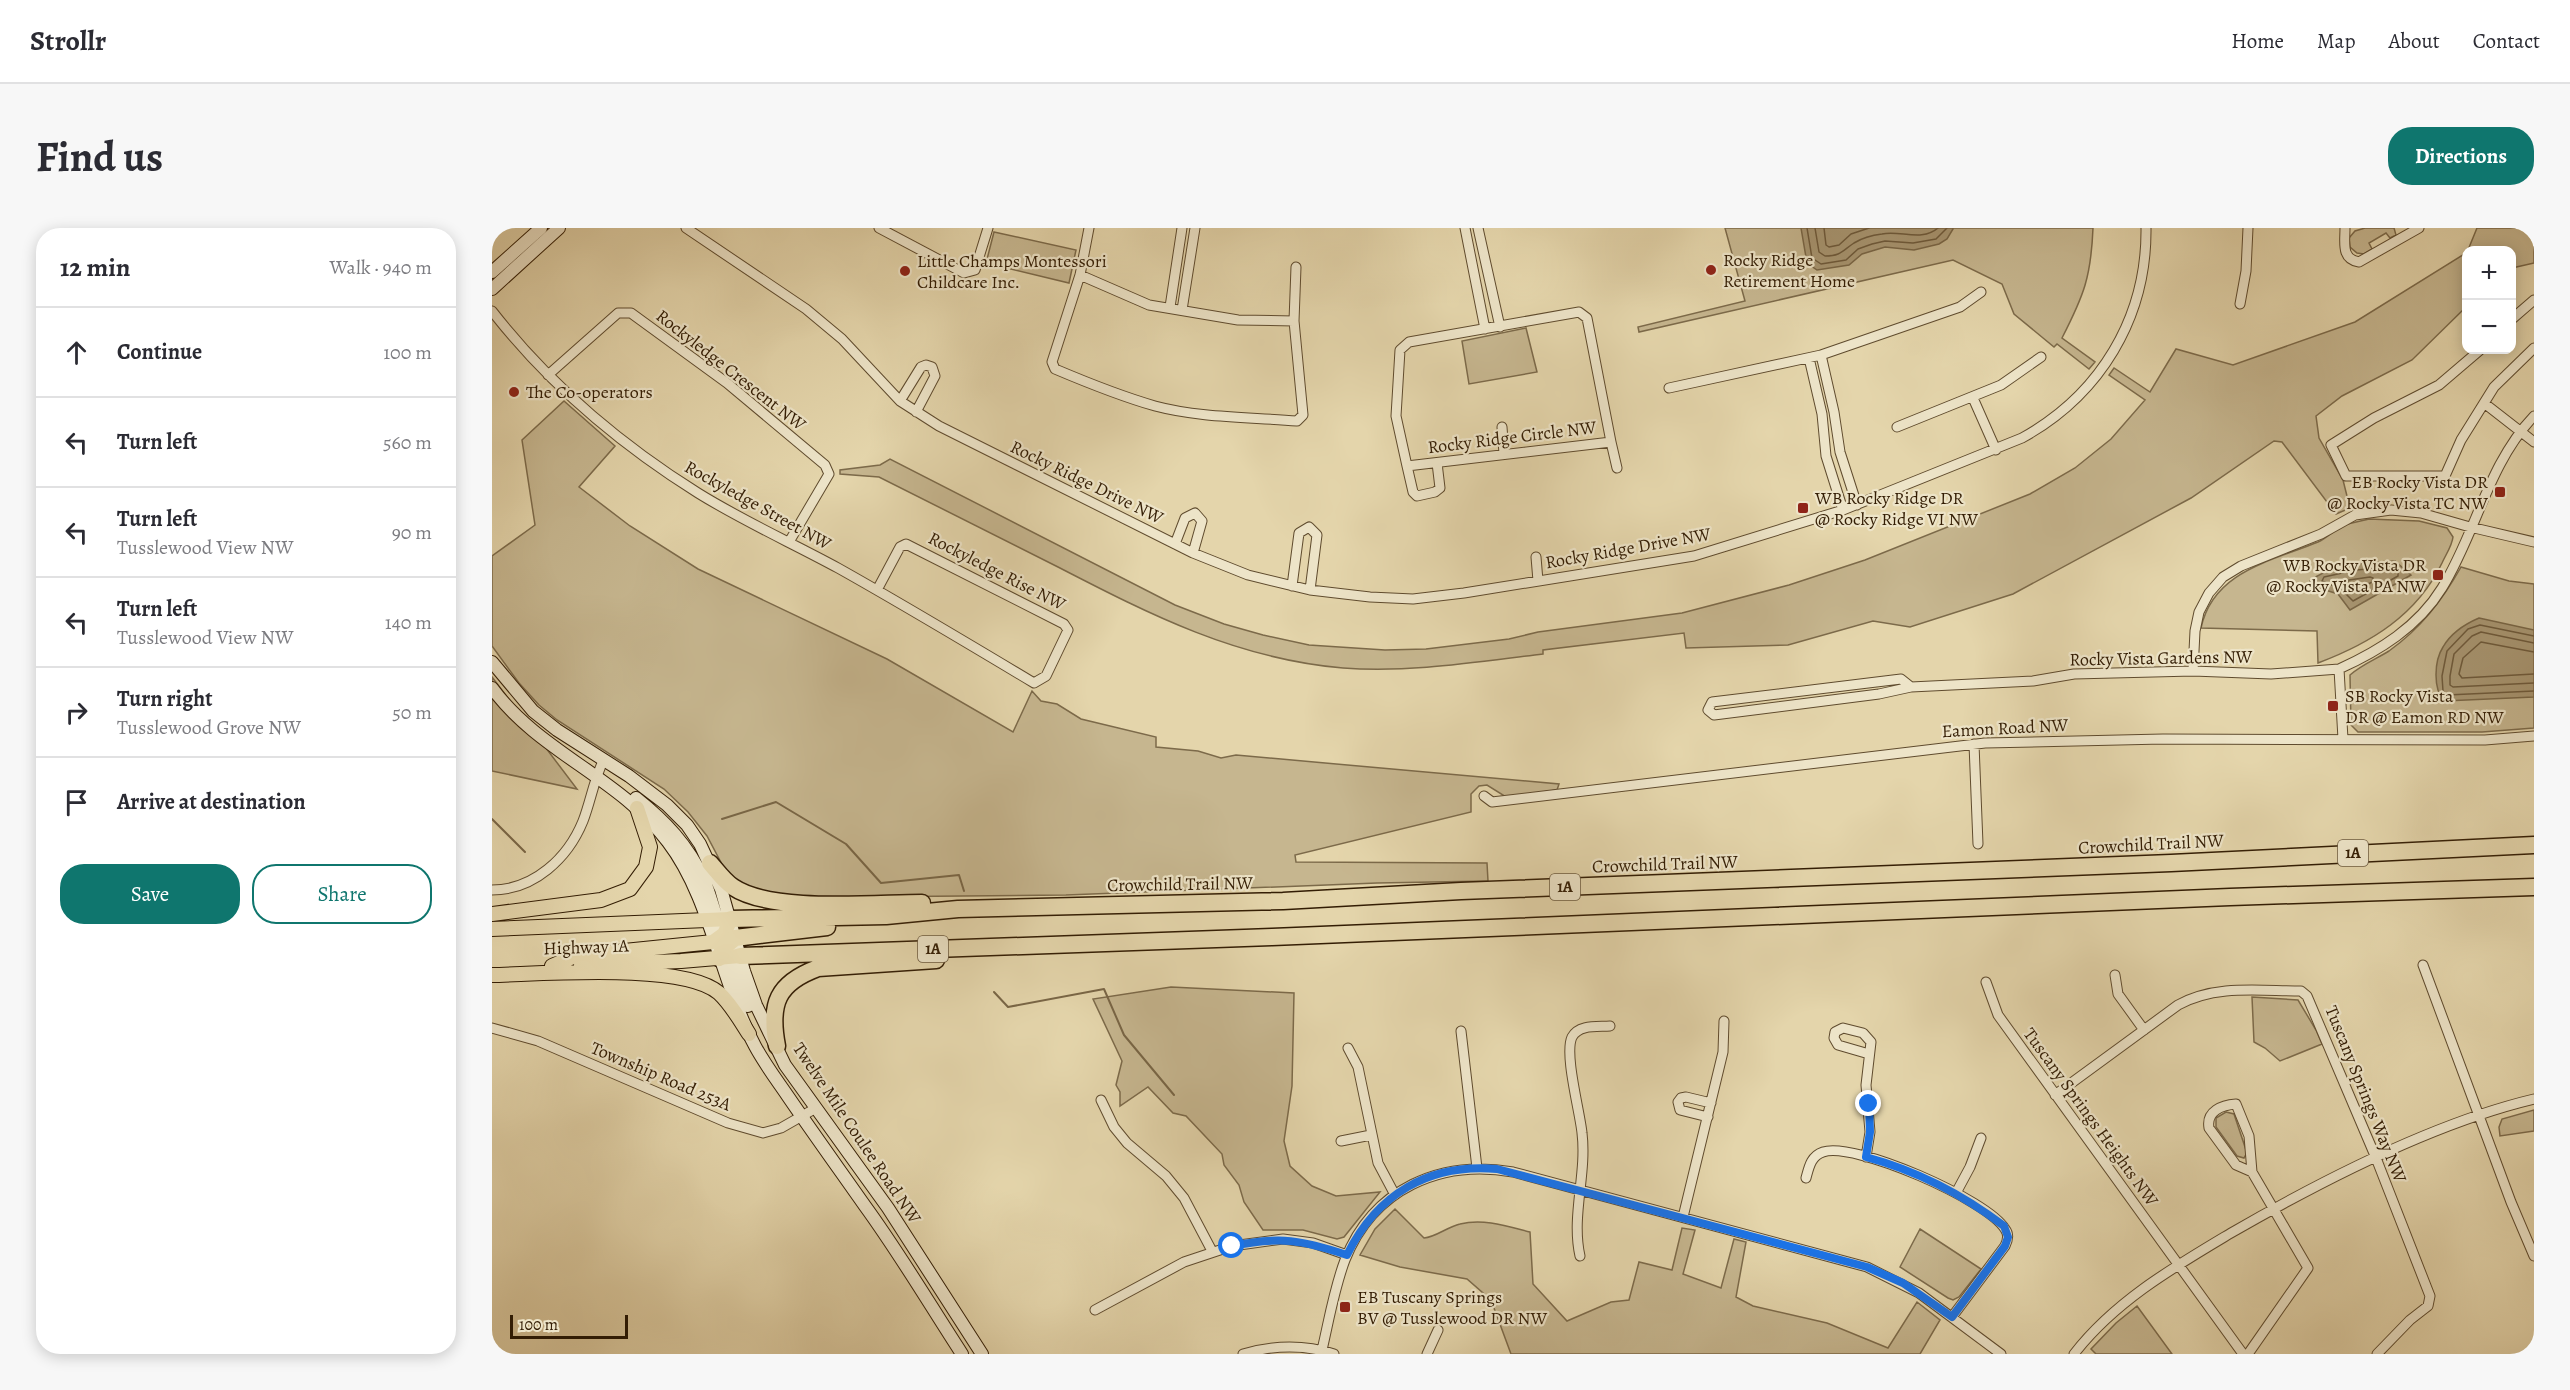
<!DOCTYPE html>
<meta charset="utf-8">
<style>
:root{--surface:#fff;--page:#f7f7f7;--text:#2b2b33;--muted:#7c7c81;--line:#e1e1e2;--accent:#0f766e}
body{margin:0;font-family:Alegreya,serif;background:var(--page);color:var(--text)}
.controls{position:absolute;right:18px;top:18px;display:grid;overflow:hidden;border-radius:12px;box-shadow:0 3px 15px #0003}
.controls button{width:54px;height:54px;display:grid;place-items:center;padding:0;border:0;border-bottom:2px solid var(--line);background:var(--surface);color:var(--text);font:30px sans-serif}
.scale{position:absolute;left:18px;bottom:15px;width:118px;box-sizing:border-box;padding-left:6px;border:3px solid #331d04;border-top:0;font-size:16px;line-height:21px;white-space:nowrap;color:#331d04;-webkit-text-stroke:4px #ede4c8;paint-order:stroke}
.stop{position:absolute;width:18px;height:18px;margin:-14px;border:4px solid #1a73e8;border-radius:50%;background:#fff}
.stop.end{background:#1a73e8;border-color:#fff;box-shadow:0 2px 6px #0008}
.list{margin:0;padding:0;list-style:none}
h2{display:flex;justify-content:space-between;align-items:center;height:78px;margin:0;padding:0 24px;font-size:26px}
h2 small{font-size:20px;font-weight:400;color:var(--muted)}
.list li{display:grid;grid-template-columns:39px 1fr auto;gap:18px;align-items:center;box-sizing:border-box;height:90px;padding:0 24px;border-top:2px solid var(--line)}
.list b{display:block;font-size:22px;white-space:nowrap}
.list p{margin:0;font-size:20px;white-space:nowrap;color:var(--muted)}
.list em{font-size:20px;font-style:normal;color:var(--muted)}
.actions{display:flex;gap:12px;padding:18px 24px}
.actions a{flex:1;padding:14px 0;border:2px solid var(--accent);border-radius:24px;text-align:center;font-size:21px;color:var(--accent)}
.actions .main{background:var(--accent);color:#fff}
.icon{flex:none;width:33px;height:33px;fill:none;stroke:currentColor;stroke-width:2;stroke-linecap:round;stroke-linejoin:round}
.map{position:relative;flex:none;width:2042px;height:1126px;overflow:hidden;border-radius:24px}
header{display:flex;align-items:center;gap:36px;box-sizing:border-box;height:84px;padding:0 30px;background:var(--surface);border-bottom:2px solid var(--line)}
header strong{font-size:28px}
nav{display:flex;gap:33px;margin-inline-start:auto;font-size:21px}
.intro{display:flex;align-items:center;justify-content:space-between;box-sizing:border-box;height:144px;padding:0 36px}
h1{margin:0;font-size:42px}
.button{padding:15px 27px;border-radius:24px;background:var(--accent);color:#fff;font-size:21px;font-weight:700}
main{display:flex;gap:36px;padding:0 36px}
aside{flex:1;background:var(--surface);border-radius:24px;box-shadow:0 3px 15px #0003}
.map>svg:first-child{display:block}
.green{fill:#c6b68f;stroke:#7c6a4a;stroke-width:1.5}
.water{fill:#a89672;stroke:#796646;stroke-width:1.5}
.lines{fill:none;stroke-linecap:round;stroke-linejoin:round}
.shore{stroke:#6e5a3b;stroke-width:1.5}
.stream{stroke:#796646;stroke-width:2}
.street-casing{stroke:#5f4b2e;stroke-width:11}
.secondary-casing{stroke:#331d04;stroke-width:14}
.primary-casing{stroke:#331d04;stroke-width:16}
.highway-casing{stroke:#331d04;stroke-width:19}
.street{stroke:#ede4c8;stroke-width:9}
.secondary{stroke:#ede4c8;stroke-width:12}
.primary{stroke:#e4d5ab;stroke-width:14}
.highway{stroke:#e4d5ab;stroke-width:16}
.route{stroke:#1a73e8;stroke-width:8}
.poi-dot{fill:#8f2418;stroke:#ede4c8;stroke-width:2}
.labels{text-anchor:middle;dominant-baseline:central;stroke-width:4.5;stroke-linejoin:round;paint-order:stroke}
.shield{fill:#ede4c8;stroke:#6b593f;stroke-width:1.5}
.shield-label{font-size:16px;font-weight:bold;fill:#331d04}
.poi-label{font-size:18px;fill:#331d04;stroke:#ede4c8;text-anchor:start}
.street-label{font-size:18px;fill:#331d04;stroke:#ede4c8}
</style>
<header>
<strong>Strollr</strong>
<nav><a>Home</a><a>Map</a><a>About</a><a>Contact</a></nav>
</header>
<div class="intro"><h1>Find us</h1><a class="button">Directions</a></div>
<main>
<aside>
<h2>12 min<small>Walk · 940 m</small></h2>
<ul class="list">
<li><svg class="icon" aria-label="ahead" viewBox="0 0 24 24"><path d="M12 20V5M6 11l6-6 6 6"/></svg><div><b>Continue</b></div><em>100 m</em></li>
<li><svg class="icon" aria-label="left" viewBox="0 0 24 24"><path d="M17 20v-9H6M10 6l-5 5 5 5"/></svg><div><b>Turn left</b></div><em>560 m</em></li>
<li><svg class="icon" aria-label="left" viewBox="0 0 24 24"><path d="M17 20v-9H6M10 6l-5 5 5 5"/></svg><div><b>Turn left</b><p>Tusslewood View NW</p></div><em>90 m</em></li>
<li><svg class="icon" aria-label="left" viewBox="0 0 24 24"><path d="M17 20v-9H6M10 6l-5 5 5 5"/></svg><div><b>Turn left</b><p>Tusslewood View NW</p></div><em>140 m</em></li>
<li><svg class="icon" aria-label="right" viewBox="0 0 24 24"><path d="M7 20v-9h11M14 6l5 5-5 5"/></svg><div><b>Turn right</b><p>Tusslewood Grove NW</p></div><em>50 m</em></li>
<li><svg class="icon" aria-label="arrive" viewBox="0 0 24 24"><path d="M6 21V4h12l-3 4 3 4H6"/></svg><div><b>Arrive at destination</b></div></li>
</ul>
<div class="actions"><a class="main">Save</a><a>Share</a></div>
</aside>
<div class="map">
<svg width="2042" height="1126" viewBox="0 0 2042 1126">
<rect width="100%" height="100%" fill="#e4d5ab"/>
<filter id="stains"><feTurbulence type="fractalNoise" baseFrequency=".00333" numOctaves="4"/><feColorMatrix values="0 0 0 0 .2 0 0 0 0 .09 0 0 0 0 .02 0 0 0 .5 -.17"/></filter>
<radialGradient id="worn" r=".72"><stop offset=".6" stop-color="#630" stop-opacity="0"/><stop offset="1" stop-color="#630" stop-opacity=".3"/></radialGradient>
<path class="green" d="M1233,0H1601C1599,49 1592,67 1570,110L1603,134L1597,141L1565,116L1562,119L1522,86L1510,56L1461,32L1147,104L1146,99L1253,73Z
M1873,0H1902L1904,7L1898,10L1894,5L1877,15L1880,21L1872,26L1865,25L1858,19L1857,10L1863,3Z
M1985,0H2038L2042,5V35L2020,40V22H1976Z
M502,4L584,22L577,55L494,35Z
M1974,25V79L1920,132L1850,168L1824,188L1827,210L1851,252L1858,280L1844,286L1790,214L1782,213L1699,270L1521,366L1418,399L1381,393L1296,417L1194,420L1192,405L1051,422V426C984,434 918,445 851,440C745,431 659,387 566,339C506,309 446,279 387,249L348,246V242L388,237L398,231L683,377L732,396L771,407L817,417L893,422L934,421L1017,411L1046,404L1190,385L1297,357L1373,332L1538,266L1583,240L1619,211L1653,172L1617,147L1622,140L1658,164L1684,121L1741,137L1863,94Z
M1034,100L1045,144L977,156L970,113Z
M72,173L123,218L87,259L138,298L206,341L395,431L521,504L540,463L549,473L565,476L589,491L664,509V519L706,523L729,530L744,527L1067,556L1065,562L1014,569L995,557L987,558L979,566V584L803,627L804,634L995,635L996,653L885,655L574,667L361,669L286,668L248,656L233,642L215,608L196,584L172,561L65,492L47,477L27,455L0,418V328L43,297L30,212Z
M1877,291L1927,293L1955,300L1961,309C1960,318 1954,326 1950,335C1925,387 1879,415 1826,435L1825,403L1709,400C1721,343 1780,333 1826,314C1835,310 1842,302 1850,298C1858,295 1869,293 1877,291Z
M1969,339L2017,353L2042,356V500L1990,504H1866L1859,497L1858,447C1869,437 1884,431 1897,423C1929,400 1950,373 1969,339Z
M0,449L85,561L0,543Z
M679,759L802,765L800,858L792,913L798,938L820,958L844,968L888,964L852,1009L845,1011L811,1002H771L752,974L747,957L732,937L730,926L694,888L681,885L656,859L628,878V864L624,857L630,833L601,771Z
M1760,769L1806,772L1824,802L1830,816L1788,833L1773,820L1762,814Z
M2042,882V903L2008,908L2007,899L2010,891Z
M1734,884L1742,886L1755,925L1752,930L1745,928L1724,899V890Z
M903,981L932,1010C944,1009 955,999 968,996C991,990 1015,998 1038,1004L1041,1056L1075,1093L1119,1074L1137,1072L1147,1034L1180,1042L1190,1000L1203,1002L1191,1046L1229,1060L1242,1011L1254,1014L1244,1069L1261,1078L1335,1095L1396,1120L1425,1074L1448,1092L1428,1126H1019L999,1072L975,1051L908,1039L868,1027L883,1001Z
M1428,1001L1489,1041L1467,1069L1461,1072L1456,1070L1408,1039Z
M1645,1078L1680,1126H1604L1599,1121L1624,1095Z"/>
<path class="water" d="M1309,0H1461V1L1455,11L1447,16L1422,22L1393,19L1370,26L1357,37L1325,42L1315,35Z
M1903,333L1919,347L1858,382L1846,366L1820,358L1818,353C1840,335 1874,335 1903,333Z
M1987,390L2042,402V469L1952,473C1941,461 1942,433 1951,419C1959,405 1973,396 1987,390Z"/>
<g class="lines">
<path class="shore" d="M1315,0L1320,30L1329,36L1354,32L1366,21L1380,16L1393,13L1421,15L1444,11L1455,0
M1323,0L1327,24L1333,28C1349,28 1350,23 1362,15C1370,10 1381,7 1390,6C1408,2 1430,14 1446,0
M1332,0L1334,17L1337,19L1347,17L1359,6L1377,0
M1900,339L1906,344V348L1861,373L1849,361L1830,353L1832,349L1864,342Z
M1878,349L1881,350L1880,354L1864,363L1855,355L1857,352Z
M2042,408L1988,397L1976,401L1955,423L1950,448L1951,463L1955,467L2042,463
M2042,415L1989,404L1980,408L1962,426L1958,448V457L1961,459L2042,455
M2042,424L1989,414L1971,430L1967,446L1970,450L2042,446"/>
<path class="stream" d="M0,591L33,624
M230,591L284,574L354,616L389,655L467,647L472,663
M502,764L516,779L612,761L632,807L682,867"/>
<g class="street-casing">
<path id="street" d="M194,0L314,81L350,111L408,173L447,198L701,325L756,347L818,362L878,369L921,371L972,365L1202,328L1351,282L1530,210C1608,167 1655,90 1654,0
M387,0L472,45L483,42L496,0
M973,0L993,101
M986,0L1008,99
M1853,0C1853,15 1849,31 1867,34L1927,0
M588,47L657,77L746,92L802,93L811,187L805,193C758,189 708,190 663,178C628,168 596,155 563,141L560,134L588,47L597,0
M1748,76L1754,43L1756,0
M678,79L690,0
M690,82L703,0
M0,83C57,156 128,216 206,265C251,293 300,315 346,340C412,377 477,416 542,455L554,448L576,402L572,396L414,316L408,319L385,362
M1087,84L1095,90L1119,214L915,238L904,188L908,122L917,114Z
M2020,91L2042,72
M802,93L804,39
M1988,122L1947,157L1882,190L1839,217L1854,248H1953L1969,212L2002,159L2042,120
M1329,127L1342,184L1348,224L1365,277
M1317,130L1330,186L1334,228L1351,282
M56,147L126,85H139L235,155L333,237L337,246L297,314
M1177,160L1329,127L1468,79L1489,64
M1481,170L1504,222
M408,173L429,139L434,137L440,139L443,148L424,184
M1992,175L2042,214
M1010,199L1012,226
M1405,199L1509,157L1549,129
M1119,214L1125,240
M915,238L921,264L925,268L943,264L948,260L945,235
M683,316L693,290L703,285L710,293L701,325
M1044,329L1046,353
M800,358L807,305L817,299L825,307L818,362
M1701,443L1703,403L1707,384L1717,365L1731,349L1749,338L1829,306L1863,287L1899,282L1929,285L1978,299L2042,314
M1419,459L1409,451L1220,474L1216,482L1222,487L1387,466L1419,459L1541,453L1582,446L1701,443L1779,446L1847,441
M1851,511L1847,441C1887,423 1926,399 1950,360C1984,305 1996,236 2042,188
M1482,516L1486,616
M992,568L1000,574L1493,515L1671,511L1993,512L2042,508
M0,662C42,662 76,630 91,593C99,572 102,551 112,531
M1931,737L2019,974L2042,1028
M1623,747L1626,766L1652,802
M1494,754L1506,787L1751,1126
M0,800L46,813L236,895L271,905L289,900L324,880
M969,803L985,940
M856,820L866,839L886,935L903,967
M1563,867L1686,777C1724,756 1768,763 1809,763L1815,768L1884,930L1938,1068L1936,1078L1918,1092L1885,1126
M609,872L622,899L635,915L674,948L692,970L720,1023
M1216,889L1188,882L1186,874L1189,870L1194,869L1219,875
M849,913L879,907
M1374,929L1378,904L1374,857L1379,814L1371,805L1351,800L1343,804L1342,810L1346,817L1377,826
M1314,950C1317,939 1319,928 1331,924C1362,913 1496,972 1513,1001C1517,1006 1516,1012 1513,1018L1460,1089
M1464,965L1478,939L1489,910
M1191,989L1231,824L1232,793
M1088,1028C1079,988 1095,946 1090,905C1088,884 1072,826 1080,809C1087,796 1106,799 1118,798
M603,1082L692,1034L740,1018L791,1011L821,1015L855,1027
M830,1122C837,1092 842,1061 853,1032C881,961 948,931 1021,944L1375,1039L1427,1065L1509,1126
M751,1126C782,1117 811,1116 842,1126
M935,1126L946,1102
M1582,1126C1623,1073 1682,1039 1739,1005C1829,953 1941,895 2042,871
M1756,1126L1816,1040L1760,944L1757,908L1744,876C1730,877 1714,883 1717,900L1744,937L1760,944"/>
</g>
<g class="secondary-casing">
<path id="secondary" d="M0,44L49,0
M0,61L67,0
M0,434L41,483L65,502L137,548L175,577L195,597L208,616L229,661L252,743L264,777L293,837L396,980L490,1126
M0,460C47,524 128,550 176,614C219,670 229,755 263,818C272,835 284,851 295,867C321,905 347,941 373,978C408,1026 438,1077 470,1126
M144,570C173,593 196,617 212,652C219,668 222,685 229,700
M234,721L256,778"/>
</g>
<g class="primary-casing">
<path id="primary" d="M0,686L109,672L138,661L154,639L158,619L145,580
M0,701L239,691L232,706L221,714L83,728L60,738
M89,737L189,733L248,728
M0,747C49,746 192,734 227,765C239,776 248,792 257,806"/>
</g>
<g class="highway-casing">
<path id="highway" d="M218,635C225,643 232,653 241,659C279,685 382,675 430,675
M239,691L394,688L466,681L791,673L969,663L1679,635L2042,617
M248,728L780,709L1738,669L2042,659
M227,730L232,719L243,710L335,699
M285,818C277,776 285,755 326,740L444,732"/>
</g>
<use href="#street" class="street"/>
<use href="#secondary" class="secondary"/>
<use href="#primary" class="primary"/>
<use href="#highway" class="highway"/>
</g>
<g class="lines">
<path class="route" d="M740,1018C788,1008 810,1012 855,1027C885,966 937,935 1005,941L1375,1039L1411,1055L1460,1089L1513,1018L1516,1009L1512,998C1470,966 1426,943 1374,929L1378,904L1377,876"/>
</g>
<g class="poi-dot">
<circle cx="1219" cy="42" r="6"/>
<circle cx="413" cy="43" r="6"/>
<circle cx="22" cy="164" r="6"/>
<rect x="2002" y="258" width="12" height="12" rx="3"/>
<rect x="1305" y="274" width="12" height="12" rx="3"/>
<rect x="1940" y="341" width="12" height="12" rx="3"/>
<rect x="1835" y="472" width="12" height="12" rx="3"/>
<rect x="847" y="1073" width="12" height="12" rx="3"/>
</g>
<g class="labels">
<g class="shield">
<rect x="1846" y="612" width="30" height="26" rx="4.5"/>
<rect x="1058" y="646" width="30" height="26" rx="4.5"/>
<rect x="426" y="708" width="30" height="26" rx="4.5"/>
</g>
<g class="shield-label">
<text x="1861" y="625">1A</text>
<text x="1073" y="659">1A</text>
<text x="441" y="721">1A</text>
</g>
<g class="poi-label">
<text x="1231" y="32">Rocky Ridge<tspan x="1231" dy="21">Retirement Home</tspan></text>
<text x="425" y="33">Little Champs Montessori<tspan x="425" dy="21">Childcare Inc.</tspan></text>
<text x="34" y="164">The Co-operators</text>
<text x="1996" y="254" text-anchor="end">EB Rocky Vista DR<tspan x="1996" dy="21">@ Rocky Vista TC NW</tspan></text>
<text x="1323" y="270">WB Rocky Ridge DR<tspan x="1323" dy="21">@ Rocky Ridge VI NW</tspan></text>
<text x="1934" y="337" text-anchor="end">WB Rocky Vista DR<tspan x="1934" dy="21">@ Rocky Vista PA NW</tspan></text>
<text x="1853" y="468">SB Rocky Vista<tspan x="1853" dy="21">DR @ Eamon RD NW</tspan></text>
<text x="865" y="1069">EB Tuscany Springs<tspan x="865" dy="21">BV @ Tusslewood DR NW</tspan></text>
</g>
<g class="street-label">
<text transform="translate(239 142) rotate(38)">Rockyledge Crescent NW</text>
<text transform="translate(1020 209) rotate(-7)">Rocky Ridge Circle NW</text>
<text transform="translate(595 254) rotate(26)">Rocky Ridge Drive NW</text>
<text transform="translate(266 277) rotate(29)">Rockyledge Street NW</text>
<text transform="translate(1136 320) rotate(-10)">Rocky Ridge Drive NW</text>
<text transform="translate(505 343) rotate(27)">Rockyledge Rise NW</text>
<text transform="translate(1669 430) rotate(-1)">Rocky Vista Gardens NW</text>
<text transform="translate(1513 500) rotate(-3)">Eamon Road NW</text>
<text transform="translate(1659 616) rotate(-3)">Crowchild Trail NW</text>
<text transform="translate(1173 636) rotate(-2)">Crowchild Trail NW</text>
<text transform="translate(688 656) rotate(-1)">Crowchild Trail NW</text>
<text transform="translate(94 719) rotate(-2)">Highway 1A</text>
<text transform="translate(169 848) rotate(23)">Township Road 253A</text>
<text transform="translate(1874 866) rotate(68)">Tuscany Springs Way NW</text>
<text transform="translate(1599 889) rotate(54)">Tuscany Springs Heights NW</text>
<text transform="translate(365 905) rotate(56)">Twelve Mile Coulee Road NW</text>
</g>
</g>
<rect width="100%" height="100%" filter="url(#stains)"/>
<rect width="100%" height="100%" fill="url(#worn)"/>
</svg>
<div class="controls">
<button>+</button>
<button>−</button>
</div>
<div class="scale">100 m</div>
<div class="stop" style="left:740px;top:1018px"></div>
<div class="stop end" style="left:1377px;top:876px"></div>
</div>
</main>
